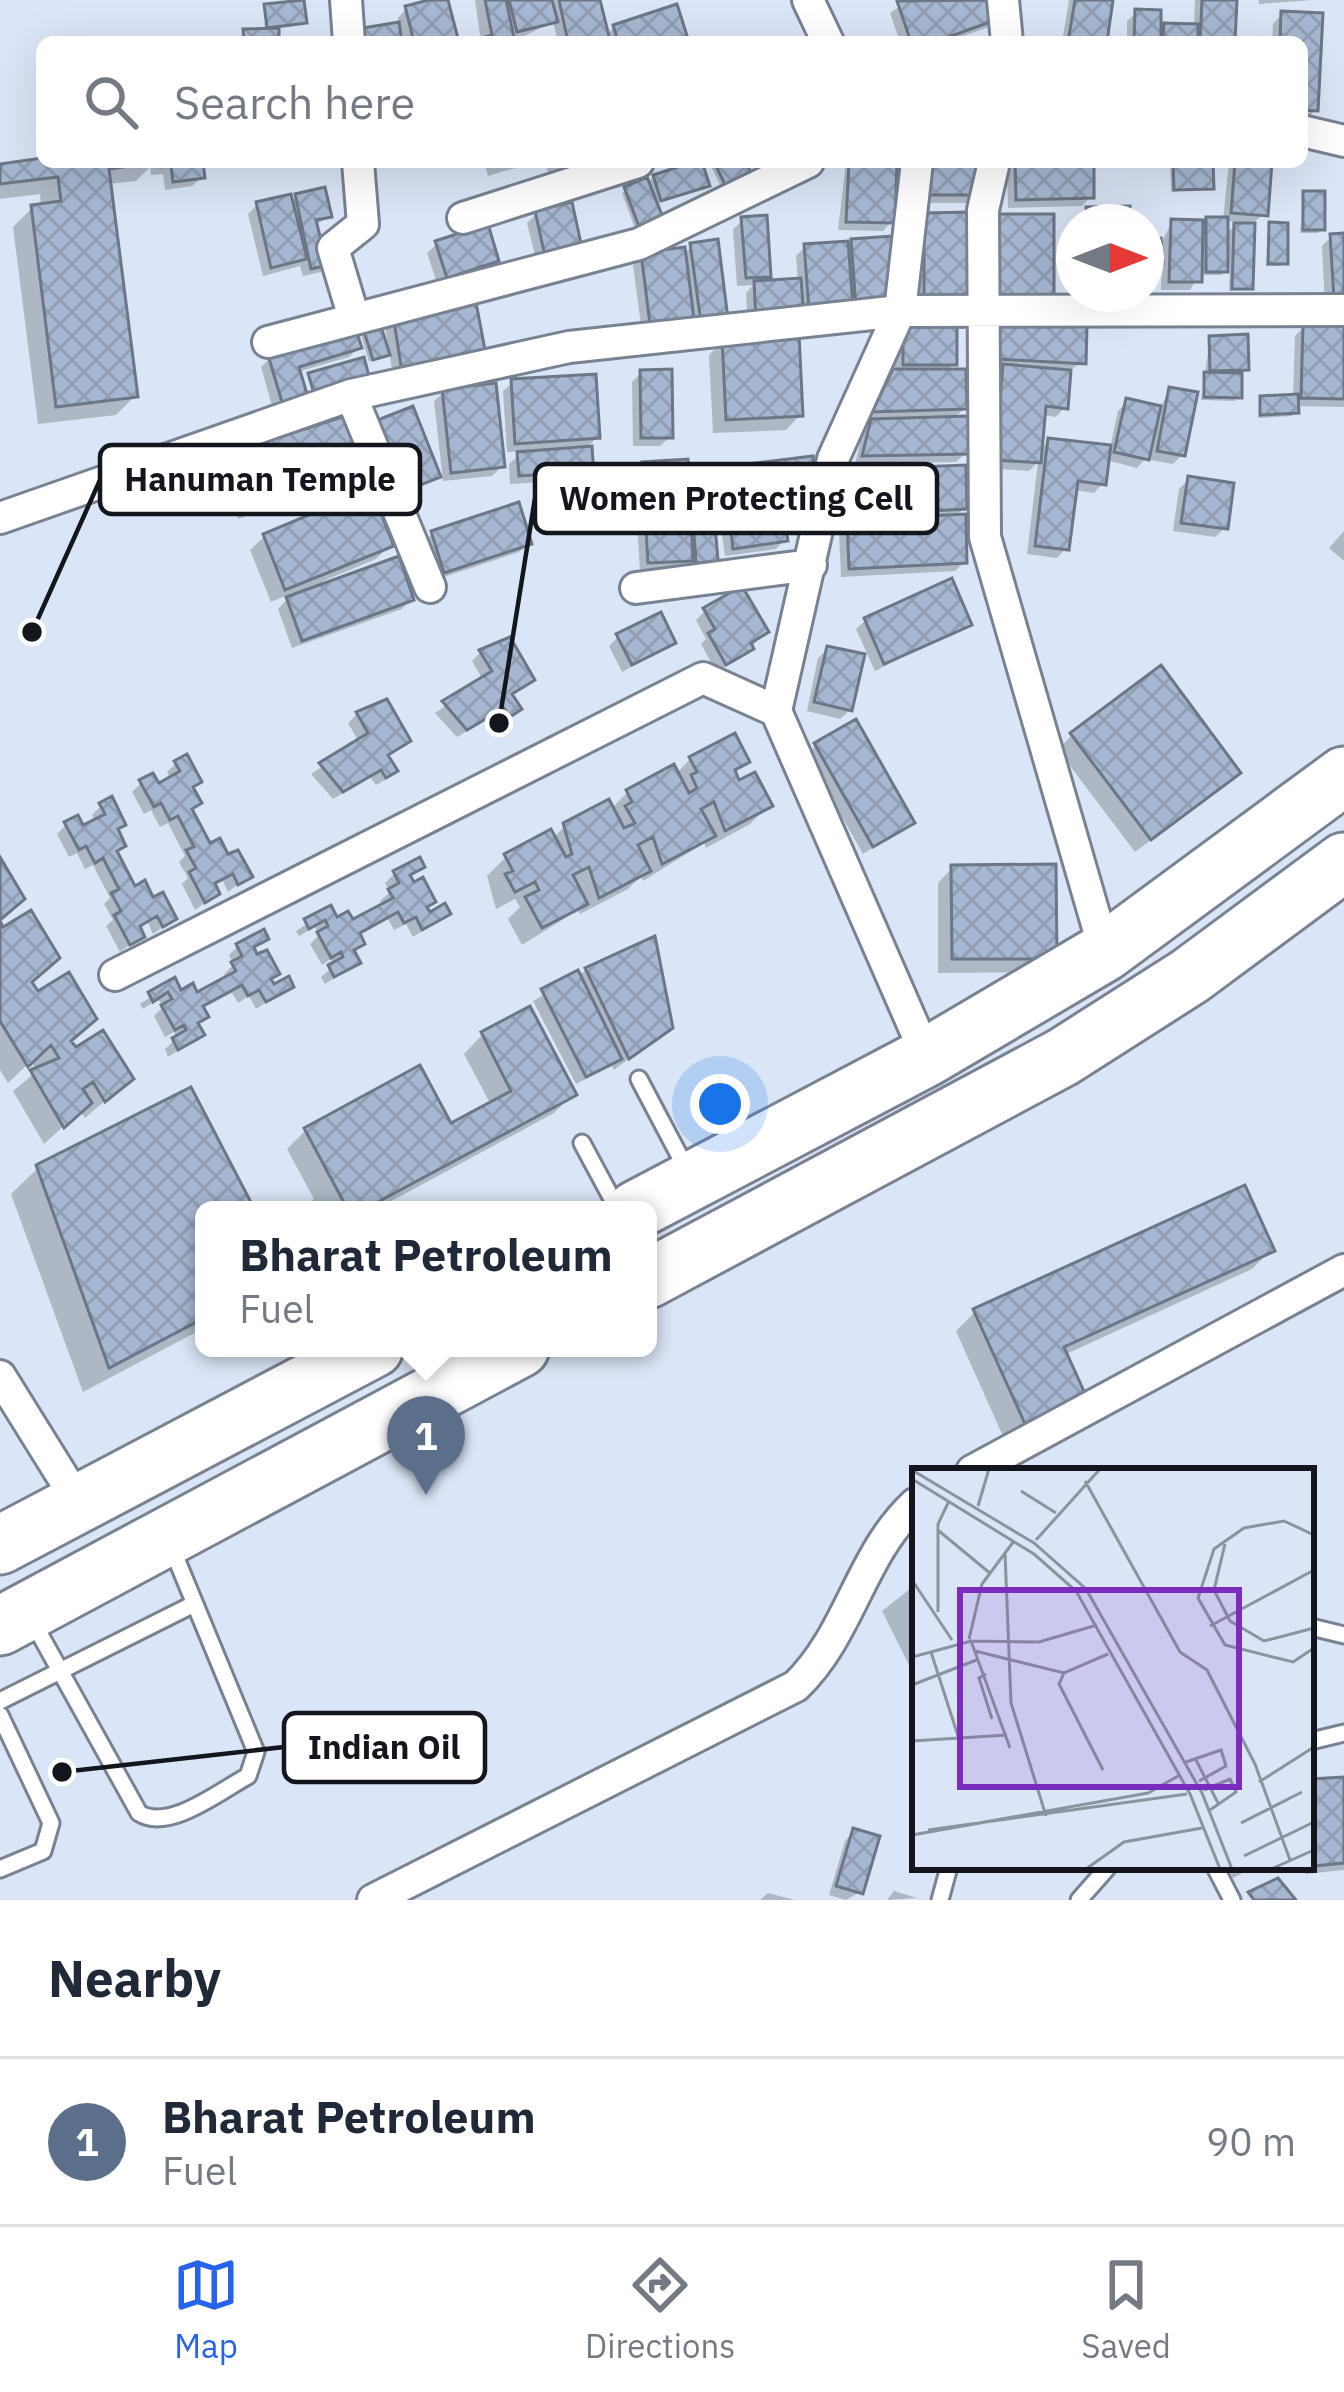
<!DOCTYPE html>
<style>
:root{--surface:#fff;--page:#f6f6f7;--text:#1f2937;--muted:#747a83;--line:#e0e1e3;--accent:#2563eb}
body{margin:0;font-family:"IBM Plex Sans",sans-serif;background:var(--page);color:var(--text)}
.compass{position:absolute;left:1056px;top:204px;width:108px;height:108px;border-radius:50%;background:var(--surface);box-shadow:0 12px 48px #0002;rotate:90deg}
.you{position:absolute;left:720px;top:1104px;width:42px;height:42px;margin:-30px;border:9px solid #fff;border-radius:50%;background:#1a73e8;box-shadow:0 0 0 18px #1a73e833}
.badge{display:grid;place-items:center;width:78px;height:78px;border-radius:50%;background:var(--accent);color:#fff;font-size:39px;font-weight:700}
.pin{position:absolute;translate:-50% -99px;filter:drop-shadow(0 3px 6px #0008)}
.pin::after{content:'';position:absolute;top:63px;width:42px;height:36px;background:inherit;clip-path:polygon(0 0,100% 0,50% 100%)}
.popup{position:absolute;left:195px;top:1201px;width:462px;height:156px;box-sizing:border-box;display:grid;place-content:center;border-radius:18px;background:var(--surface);filter:drop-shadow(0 3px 9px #0005);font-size:39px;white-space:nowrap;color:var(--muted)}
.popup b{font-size:45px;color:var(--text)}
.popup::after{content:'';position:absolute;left:50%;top:100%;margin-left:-24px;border:24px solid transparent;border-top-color:var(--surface)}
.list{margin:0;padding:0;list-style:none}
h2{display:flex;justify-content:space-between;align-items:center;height:156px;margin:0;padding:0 48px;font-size:51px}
h2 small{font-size:39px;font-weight:400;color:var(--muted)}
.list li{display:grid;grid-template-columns:78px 1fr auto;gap:36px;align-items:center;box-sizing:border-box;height:168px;padding:0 48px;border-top:3px solid var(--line)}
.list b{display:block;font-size:45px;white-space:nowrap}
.list p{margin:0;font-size:39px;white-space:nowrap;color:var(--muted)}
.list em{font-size:39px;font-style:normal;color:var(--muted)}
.icon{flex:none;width:66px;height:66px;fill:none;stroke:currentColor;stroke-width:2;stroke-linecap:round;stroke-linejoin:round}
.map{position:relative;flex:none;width:1344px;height:1900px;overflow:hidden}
.search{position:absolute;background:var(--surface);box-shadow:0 12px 48px #0002;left:36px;right:36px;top:36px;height:132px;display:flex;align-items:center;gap:30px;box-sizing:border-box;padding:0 42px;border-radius:18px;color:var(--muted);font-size:45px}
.sheet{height:324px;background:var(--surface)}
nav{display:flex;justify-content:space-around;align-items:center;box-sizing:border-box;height:168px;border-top:3px solid var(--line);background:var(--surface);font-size:33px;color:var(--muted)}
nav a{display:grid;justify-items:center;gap:6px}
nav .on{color:var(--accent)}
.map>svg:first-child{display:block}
.shadow{fill:#0003;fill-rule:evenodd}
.building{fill:url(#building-cross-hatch);stroke:#6d7686;stroke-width:3}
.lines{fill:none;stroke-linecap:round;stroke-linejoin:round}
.lane-casing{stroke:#788292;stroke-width:21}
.street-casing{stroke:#788292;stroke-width:36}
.highway-casing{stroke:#788292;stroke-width:63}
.lane{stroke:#fff;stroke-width:15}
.street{stroke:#fff;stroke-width:30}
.highway{stroke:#fff;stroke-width:57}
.inset-road{fill:none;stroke:#8a93a0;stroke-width:3}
.view{fill:#7b2cbf;fill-opacity:0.15;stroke:#7b2cbf;stroke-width:6}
.inset-edge{fill:none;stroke:#13171d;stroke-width:6}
.leader{fill:none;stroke:#13171d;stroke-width:4.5}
.callout-dot{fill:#13171d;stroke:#fff;stroke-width:4.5}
.callout{fill:#fff;stroke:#13171d;stroke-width:4.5}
.callout-label{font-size:33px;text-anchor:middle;font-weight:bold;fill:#13171d}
</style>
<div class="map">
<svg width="1344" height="1900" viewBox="0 0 1344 1900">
<defs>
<pattern id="building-cross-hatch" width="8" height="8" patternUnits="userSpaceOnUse" patternTransform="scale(3)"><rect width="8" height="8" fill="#a8b7d1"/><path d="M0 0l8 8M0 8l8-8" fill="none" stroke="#909db3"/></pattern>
</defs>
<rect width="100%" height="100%" fill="#dae5f7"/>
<path class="shadow" d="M445,0L456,42H344L399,25L398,18L407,8Z
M597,0L606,36L614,27L686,42H558L553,22L512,42H481L475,0Z
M909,0H992L998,18L989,27L946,42H900L890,13Z
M1069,0H1110L1104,42H1062Z
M1195,0H1234L1232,42H1127V21L1137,12L1158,33L1165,26L1194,27Z
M1259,0H1312L1259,4Z
M266,7L303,22L276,28V42H241L245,32H264Z
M1282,14L1320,16L1316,110L1306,119H1302V42H1272L1273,24Z
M42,162H199L202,177L192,186L165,190L163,174L151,175L150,167L136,181L108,184L135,396L116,415L38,424L13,227L32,208L41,207L40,194L0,199V167Z
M484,162H536L488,176Z
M545,162H598L553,189Z
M709,162H742L725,195Z
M846,162H894L892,221L883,231L838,230Z
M921,162H981L972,203H921Z
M1091,162V196L1082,206L1008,208L1007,173L1017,163Z
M1170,162H1210L1211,188L1171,192Z
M1229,162H1269L1265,214L1252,223L1250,288L1229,291L1230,266L1221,275H1199L1190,290H1161L1162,261L1146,273V242L1162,241L1172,222L1200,227L1208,220H1223ZM1225,221L1238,222L1225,235Z
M654,178L706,185L655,204L637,234L622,193Z
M1304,194L1322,229L1318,233H1300Z
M297,196L329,216L315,226L331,263L321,272L303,276L300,266L263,276L248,214L257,205L291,202Z
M536,214L579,247L537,264L527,223Z
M925,216L966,296L916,305V225Z
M743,220L768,276L761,283L798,281L796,256L805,247L846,248L852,242L885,312L748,327L746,293L753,285L737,286L733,229Z
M1270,225L1285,262L1281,266H1266Z
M1344,236V306H1325L1322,246L1331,237Z
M437,244L496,261L487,270L438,286L427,253Z
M692,246L725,318L643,340L633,265L643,256L683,255Z
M472,296L394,380L389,352L369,362L360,331L377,324L388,345L385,327L394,317Z
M1000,325L1083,362L1068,371L1065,407L1056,417L1042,415L1039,451L1049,441L1110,448L1118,411L1127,402L1159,409L1170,390L1182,455L1173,464L1145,459L1137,468L1106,460L1103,483L1094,493L1074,490L1066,548L1057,558L1027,554L1038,462L1029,471L987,468L994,377L1003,368H990L991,335Z
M1304,327L1344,329V407L1296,406L1292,416L1258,418L1261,399L1293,398L1295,336Z
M904,328L954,363L946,372L964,408L953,420L966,453L956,462L855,464L863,431L874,420H866L895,372V338Z
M1210,339L1246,369L1239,373L1235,401L1201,400Z
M723,341L800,415L786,430L713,433L709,355Z
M358,348L349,357L297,372L303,393L273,409L261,367L270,358Z
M641,373L670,437L660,446H633L632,382Z
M513,382L597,437L589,446L592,489L583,499L544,502L542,482L510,484L509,464L523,451L507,452L503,391Z
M444,392L502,466L492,476L443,481L434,401Z
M368,433L438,476L393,499Z
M236,455L359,468L345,483L238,519L222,469Z
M644,465L688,511L693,506L715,560L711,564L694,566L693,557L681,569L640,571L634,474Z
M732,469L814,498L805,507L780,510L785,539L776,549L725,556L721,528L732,516H727L722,478Z
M849,473L964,508L955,517L964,562L955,571L841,577L839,532L849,523H842L839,483Z
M1189,479L1225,528L1215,537L1173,531L1179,489Z
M1344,531V561L1329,548Z
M432,534L529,543L519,552L435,580L423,543Z
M265,536L390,545L376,559L323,581L325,586L411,599L402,609L292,648L278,609L294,592L271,602L250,550Z
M705,611L765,632L741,658L716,672L701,644L706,639L696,620Z
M866,620L969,624L875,671L856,629Z
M618,637L673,643L622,672L609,646Z
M828,649L850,710L840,719L807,711L818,658Z
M481,652L531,679L510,696L518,709L509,718L500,724L494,715L457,737L435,713L483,680L472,661Z
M357,714L408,741L386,757L394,771L385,780L376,785L370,777L333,799L311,774L359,742L348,723Z
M1072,735L1223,786L1135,852L1058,750Z
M816,745L912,823L863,854L807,755Z
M690,759L746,762L733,774L738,784L769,805L750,824L706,848L704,843L643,881L641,876L628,889L580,914L578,910L522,945L508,919L520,907L515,899L496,909L487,876L506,857L553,838L565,826L611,809L628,792L676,774Z
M176,763L191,789L190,811L209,847L249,876L228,892L223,881L213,886L217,894L195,910L182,884L188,878L179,862L185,856L168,823L160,827L151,810L144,814L132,792L141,783L157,787L171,780L167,772Z
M101,806L123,824L116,831L115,853L134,890L174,919L153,934L148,923L138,929L142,936L120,952L106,926L113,920L104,904L110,898L93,865L85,869L77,853L69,857L57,834L66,825L82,829L96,822L92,815Z
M422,866L408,877L425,909L429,916L447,914L413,937L406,924L394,930L388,919L358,936L362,944L353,953L357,962L325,984L321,977L334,966L331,959L322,965L310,944L319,935L315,927L299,936L296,931L330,909L336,921L352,923L384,906L380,901L390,892L385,883L394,874Z
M952,868L1054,958L1039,972L938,973V883Z
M0,927L75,1051L130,1079L85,1118L80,1111L44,1144L13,1091L37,1071L31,1061L8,1083L0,1070Z
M265,939L252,950L276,974L269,981L273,988L291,986L256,1009L249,996L238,1003L232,993L201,1009L205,1016L196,1025L202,1035L168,1057L165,1049L177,1038L174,1032L165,1037L154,1016L163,1007L158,999L143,1009L140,1004L174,982L180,994L195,996L227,979L224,974L233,965L229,955L238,946Z
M587,970L670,1027L614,1070L612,1066L576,1084L533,1001Z
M528,1010L573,1094L554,1113L375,1210H295L314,1199L287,1149L306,1130L450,1127L491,1105L464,1054L482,1035Z
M38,1168L252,1210H204V1328L83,1392L11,1194Z
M1271,1250L1252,1269L1064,1355L1083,1397L1006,1443L956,1331L975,1312Z
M915,1585V1677L882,1611Z
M1344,1780V1870L1306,1874L1305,1867H1311V1782Z
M854,1831L860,1892L846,1900L829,1895L845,1841Z
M1227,1867H1254L1233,1878Z
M894,1891L917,1898L887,1900Z
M768,1893L795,1900H760Z"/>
<path class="building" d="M304,0L307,23L267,28L264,4Z
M429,0H448L459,42H414L405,6Z
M485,0H506L515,42H483L482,38L492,35Z
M509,0H552L558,22L517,32Z
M559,0H600L610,40L568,42Z
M995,0L1001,18L935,42H911L897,1Z
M1075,0H1113L1107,42H1068Z
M1202,0H1237L1235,42H1200Z
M677,4L689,42H618L613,25Z
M1135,9L1161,10V42H1134Z
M1281,11L1323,13L1318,111L1302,110V42H1280Z
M399,22L402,42H353L351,30Z
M1164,23L1198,24V42H1163Z
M279,28V42H244L243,29Z
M42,158L159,162L109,169L138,397L56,407L31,205L61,201L58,177L0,184V164Z
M159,162H203L205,178L173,182L171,166L160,167Z
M693,162H702L710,186L661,201L653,175Z
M714,162H746L755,180L729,193Z
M849,162H897L895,223L846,222Z
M929,162H984V195H929Z
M1015,162H1094V198L1016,200Z
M1173,162H1213L1214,189L1174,190Z
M1235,162H1272L1268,216L1231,213Z
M647,177L665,223L641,232L624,187Z
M325,187L332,217L316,220L321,240L328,238L334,264L311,269L295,194Z
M1303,191H1325V230H1303Z
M291,194L307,259L271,268L256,202Z
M572,202L582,248L545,256L535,211Z
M1130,206V222H1087L1086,207Z
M969,212V297H924V213Z
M989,214H1054V296H989Z
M767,215L771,277L746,278L741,217Z
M1206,217H1228V272H1206Z
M1171,219L1203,220L1202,282H1169Z
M1269,222L1288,223V264H1268Z
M1234,223H1255L1253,289H1232Z
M488,224L499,261L447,278L435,241Z
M1344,233V298L1334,299L1330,234Z
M892,236L897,304L856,307L851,239Z
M1161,238L1163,264L1146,266V239Z
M718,239L728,319L701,323L690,243Z
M848,241L853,307L809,310L804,244Z
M685,247L695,327L651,332L641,253Z
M801,278L804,317L756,319L754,281Z
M474,292L486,355L402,372L393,315Z
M379,320L390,355L373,360L362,325Z
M999,322L1087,326L1086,364L998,359Z
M1303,324L1344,326V399L1301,398Z
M903,325H957V365H903Z
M356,330L362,348L299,367L307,394L282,402L268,355Z
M799,334L803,416L726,420L722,338Z
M1248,334L1249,370L1210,371L1209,336Z
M364,357L370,380L315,397L308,373Z
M1003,364L1071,370L1068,409L1046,406L1041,463L995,460Z
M672,369L673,438H641L640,370Z
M893,369H966L967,409L872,412Z
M1204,372L1242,373V398L1204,397Z
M596,374L600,438L515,444L511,379Z
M496,383L505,467L451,473L442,389Z
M1169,387L1198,392L1185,456L1157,451Z
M1298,394L1299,413L1260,415V396Z
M1126,398L1161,406L1149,460L1114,452Z
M413,406L441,477L402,492L375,421Z
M345,416L362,469L252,506L234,452Z
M968,416L969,454L862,456L871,419Z
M1048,438L1111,445L1106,485L1078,481L1069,550L1035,546Z
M592,446L595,491L552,494L550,474L519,476L517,452Z
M813,456L818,499L735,509L730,466Z
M688,459L693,561L648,563L642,462Z
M966,465L967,509L850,515L847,470Z
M1188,476L1234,483L1228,529L1181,523Z
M371,489L394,546L285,590L263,534Z
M713,501L718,561L696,563L692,503Z
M519,502L532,544L444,573L431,531Z
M783,507L788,541L733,549L729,516Z
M966,514L967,563L849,569L847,520Z
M399,556L414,600L302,641L286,597Z
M952,578L972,625L884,664L864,618Z
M742,586L769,632L751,643L754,649L726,665L708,633L715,629L703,608Z
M661,612L676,643L632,665L616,634Z
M510,637L535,680L512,694L522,709L510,717L504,708L467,730L442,701L492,671L479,650Z
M827,646L865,654L852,711L814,702Z
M1161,665L1241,773L1151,840L1070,733Z
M387,699L411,741L388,755L398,771L386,778L381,770L343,792L319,763L368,733L356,712Z
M856,719L915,823L873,847L814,743Z
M735,733L750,762L735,770L739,780L755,772L773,806L725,831L714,802L701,809L716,836L662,864L653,837L638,845L651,871L599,898L589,867L573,875L588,904L542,928L525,897L539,890L535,882L515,892L505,874L513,871L504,854L551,829L566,857L572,854L563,823L609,799L624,828L635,823L625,806L632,802L626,790L674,764L689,793L697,788L691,775L697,772L689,757Z
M187,754L202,782L193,787L202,803L192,809L210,843L220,838L228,854L238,850L253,877L238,885L233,874L215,883L220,894L205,903L189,872L196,868L186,850L194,847L178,816L170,820L161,803L154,807L139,780L153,773L159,783L180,771L174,761Z
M112,796L126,825L118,829L126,846L117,851L135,886L145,880L153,897L163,892L177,919L163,927L157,916L140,926L145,937L130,945L114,915L121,911L111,893L119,889L103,858L95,863L86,846L79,850L64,822L78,815L83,825L105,814L99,803Z
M0,857L25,899L0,920Z
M420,857L425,867L410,875L414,882L423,877L436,902L427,907L430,912L445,903L451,914L422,930L416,917L404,923L398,912L360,933L365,944L354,950L361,963L334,977L328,965L343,957L341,952L331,958L317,932L328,926L325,920L309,929L304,919L331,905L337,917L348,911L353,919L393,898L388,889L399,883L393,871Z
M1056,864L1057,959H952L951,865Z
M31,910L60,958L32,982L38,991L69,972L97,1019L71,1041L76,1047L103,1030L134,1079L105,1102L93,1082L83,1089L92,1103L64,1128L30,1070L59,1058L51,1045L28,1067L0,1021V921L3,927Z
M264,929L269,939L254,947L257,954L267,950L280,974L271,979L274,984L289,976L294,987L266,1002L259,990L248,996L242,985L203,1006L209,1017L198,1023L205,1035L178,1050L172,1038L186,1030L184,1025L175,1030L161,1005L172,999L168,992L153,1002L148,992L175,977L181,990L193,983L197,992L236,971L231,962L242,956L236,944Z
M655,936L673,1028L629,1059L585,968Z
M578,970L622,1059L586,1077L541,989Z
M530,1006L577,1095L363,1210H348L304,1128L420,1065L451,1123L511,1091L481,1032Z
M191,1087L255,1210H204V1318L109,1368L36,1165Z
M1245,1185L1275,1251L1064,1347L1087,1398L1026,1426L973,1309Z
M1344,1777V1863L1314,1866L1311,1779Z
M853,1828L880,1836L863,1894L836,1886Z
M1278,1878L1296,1900H1254L1248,1892Z"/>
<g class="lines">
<g class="lane-casing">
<path id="lane" d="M639,1079L688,1172
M582,1143L618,1210
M33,1622L139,1813C169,1832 220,1791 248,1776L256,1752L171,1546
M1311,1627L1344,1635
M0,1701L194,1604
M0,1715L51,1823L43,1851L0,1869
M1311,1741L1344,1733
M1215,1867L1232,1900
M940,1900L949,1867
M1079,1900L1108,1867"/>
</g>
<g class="street-casing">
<path id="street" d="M346,0L349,42
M808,0L828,42
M1003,0L1007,42
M1302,131L1344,141
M917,162L900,311L833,459L776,711L927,1057
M994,162L983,210L985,537L1105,952
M463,218L638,162
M354,318L333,248L363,224L358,162
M268,342L639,244L808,162
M351,395L430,587
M0,518L351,395L569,347L900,311L1344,310
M636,588L811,565
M115,975L703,678L776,711
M0,1376L79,1503
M972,1471L1344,1270
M373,1900L796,1686C850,1634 860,1555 915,1504"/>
</g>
<g class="highway-casing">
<path id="highway" d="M636,1210L927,1057L1105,952L1344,776
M648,1279L1063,1057L1190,976L1344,862
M0,1545L374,1348
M0,1626L520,1348"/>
</g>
<use href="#lane" class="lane"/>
<use href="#street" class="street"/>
<use href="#highway" class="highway"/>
</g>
<g transform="translate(912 1468)">
<rect width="402" height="402" fill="#dae5f7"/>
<path class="inset-road" d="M0,2L122,75L174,121L290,325L320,401M0,11L122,86L164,123L278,326L308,401M173,13L268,184L295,202L343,296L378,392M109,23L144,45M66,38L77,1M27,63L79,106M402,67L372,53L332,60L302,81L286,130L313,177L381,194L402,180M124,72L188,1M313,76L302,122L318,153L352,173L402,160M93,85L99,235L134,348M0,112L40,172M26,144V56L36,35M298,158L402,102M57,171L70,116L102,73M59,173L127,174L185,157M63,183L152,205L196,186M19,184L59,173L98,280M0,189L19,184L46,268M152,205L147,216L191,302M74,206L67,210L80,251M0,217L67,191M0,273L95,267M283,290L307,337M274,294L309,282L314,298L287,313M347,314L402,279M292,322L318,311L324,324L298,342M329,355L390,324M16,362L275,326M0,367L236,325L268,307M332,388L402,354M174,401L212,374L290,360M359,401L402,382"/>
<path class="view" d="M48,122H327V319H48Z"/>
<rect width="402" height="402" class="inset-edge"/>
</g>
<path class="leader" d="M32 632L100 480M499 723L535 498M62 1772L284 1747"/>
<g class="callout-dot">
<circle cx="32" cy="632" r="12"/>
<circle cx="499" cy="723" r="12"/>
<circle cx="62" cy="1772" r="12"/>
</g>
<g class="callout">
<rect x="100" y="445" width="320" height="69" rx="12"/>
<rect x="535" y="464" width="402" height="69" rx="12"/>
<rect x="284" y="1713" width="201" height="69" rx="12"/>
</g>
<g class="callout-label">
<text x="260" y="491">Hanuman Temple</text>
<text x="736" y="510">Women Protecting Cell</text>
<text x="384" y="1759">Indian Oil</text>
</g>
</svg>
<svg class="compass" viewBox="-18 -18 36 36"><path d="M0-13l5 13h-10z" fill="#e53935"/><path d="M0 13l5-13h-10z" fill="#747a83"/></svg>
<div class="you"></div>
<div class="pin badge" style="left:426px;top:1495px;background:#5c6f8a">1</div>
<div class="popup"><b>Bharat Petroleum</b>Fuel</div>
<div class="search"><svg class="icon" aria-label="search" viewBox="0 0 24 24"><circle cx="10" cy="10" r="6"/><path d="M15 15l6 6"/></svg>Search here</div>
</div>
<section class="sheet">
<h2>Nearby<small></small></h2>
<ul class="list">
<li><span class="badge" style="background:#5c6f8a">1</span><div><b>Bharat Petroleum</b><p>Fuel</p></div><em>90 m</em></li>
</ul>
</section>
<nav>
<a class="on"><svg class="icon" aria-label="map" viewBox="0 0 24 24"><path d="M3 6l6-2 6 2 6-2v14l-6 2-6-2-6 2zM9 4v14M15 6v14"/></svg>Map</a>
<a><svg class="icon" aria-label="directions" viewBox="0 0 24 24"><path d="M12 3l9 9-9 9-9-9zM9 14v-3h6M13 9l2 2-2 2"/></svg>Directions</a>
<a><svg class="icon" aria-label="saved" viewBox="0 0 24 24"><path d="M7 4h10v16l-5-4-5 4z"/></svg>Saved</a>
</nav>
